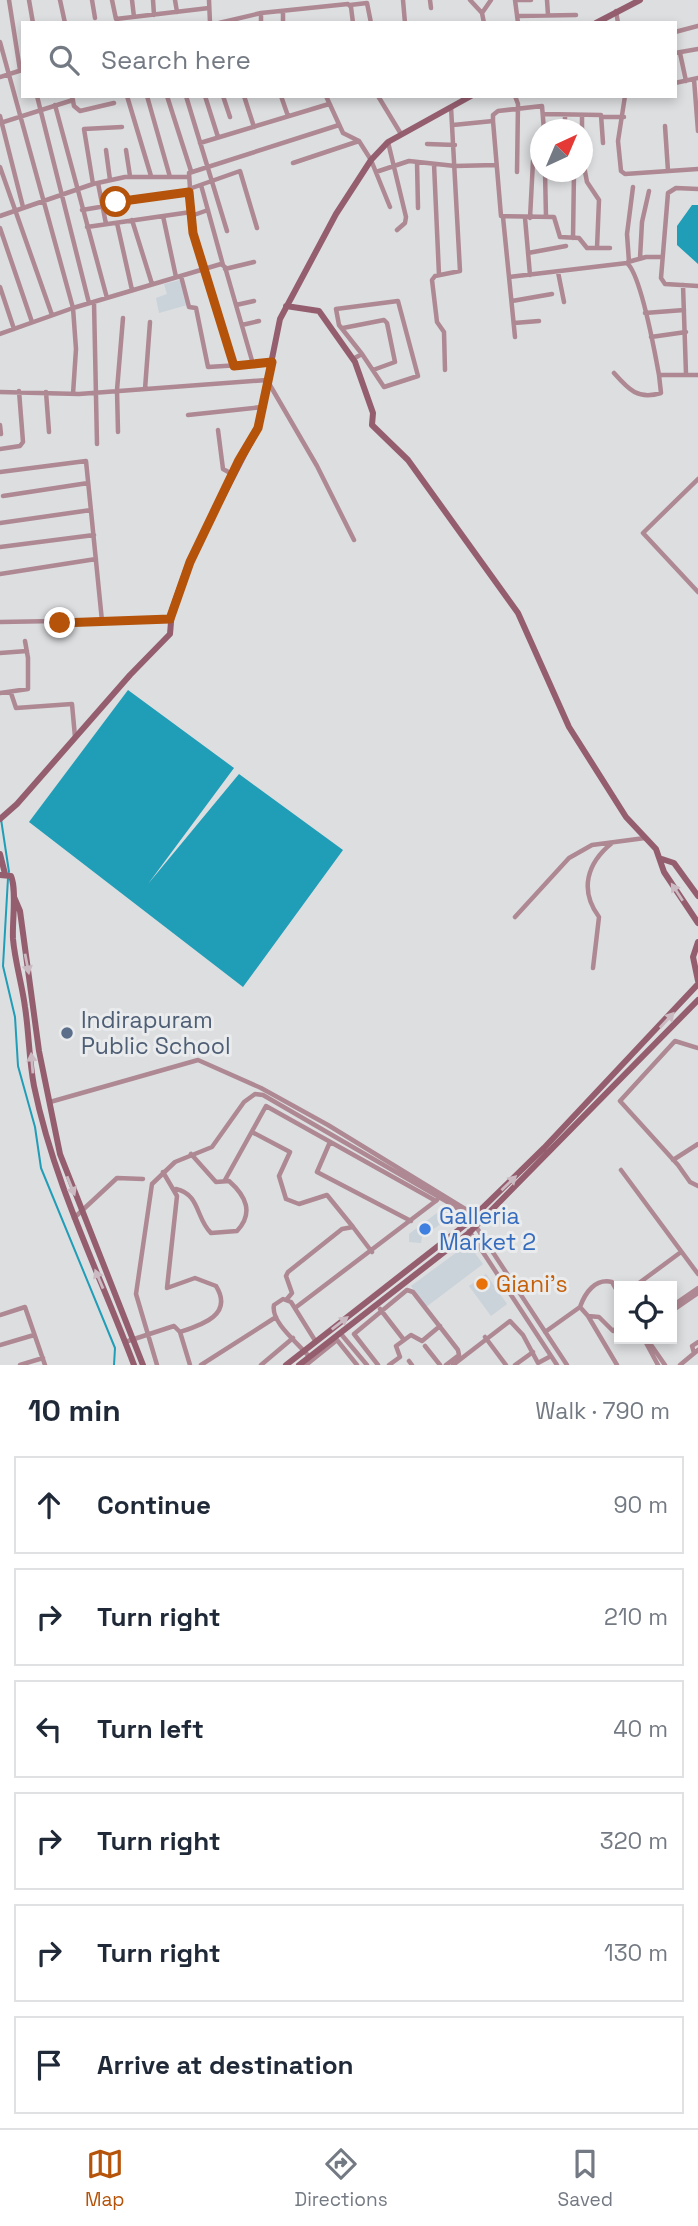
<!DOCTYPE html>
<meta charset="utf-8">
<style>
:root{--surface:#fff;--page:#f6f6f7;--text:#1f2937;--muted:#747a83;--line:#e0e1e3;--accent:#b45309}
body{margin:0;font-family:"Space Grotesk",sans-serif;background:var(--page);color:var(--text)}
.controls{position:absolute;right:21px;bottom:21px;display:grid;overflow:hidden;border-radius:0px;box-shadow:0 4px 10px #0003}
.controls button{width:63px;height:63px;display:grid;place-items:center;padding:0;border:0;border-bottom:2px solid var(--line);background:var(--surface);color:var(--text);font:35px sans-serif}
.compass{position:absolute;left:530px;top:119px;width:63px;height:63px;border-radius:50%;background:var(--surface);box-shadow:0 4px 10px #0003;rotate:44deg}
.stop{position:absolute;width:21px;height:21px;margin:-16px;border:5px solid #b45309;border-radius:50%;background:#fff}
.stop.end{background:#b45309;border-color:#fff;box-shadow:0 2px 7px #0008}
.list{margin:0;padding:0;list-style:none}
h2{display:flex;justify-content:space-between;align-items:center;height:91px;margin:0;padding:0 28px;font-size:30px}
h2 small{font-size:23px;font-weight:400;color:var(--muted)}
.list li{display:grid;grid-template-columns:46px 1fr auto;gap:21px;align-items:center;box-sizing:border-box;height:98px;margin:0 14px 14px;padding:0 14px;border:2px solid var(--line);border-radius:0px}
.list b{display:block;font-size:26px;white-space:nowrap}
.list em{font-size:23px;font-style:normal;color:var(--muted)}
.icon{flex:none;width:38px;height:38px;fill:none;stroke:currentColor;stroke-width:2;stroke-linecap:round;stroke-linejoin:round}
.map{position:relative;flex:none;width:698px;height:1365px;overflow:hidden}
.search{position:absolute;background:var(--surface);box-shadow:0 4px 10px #0003;left:21px;right:21px;top:21px;height:77px;display:flex;align-items:center;gap:18px;box-sizing:border-box;padding:0 24px;border-radius:0px;color:var(--muted);font-size:26px}
.sheet{height:763px;background:var(--surface)}
nav{display:flex;justify-content:space-around;align-items:center;box-sizing:border-box;height:98px;border-top:2px solid var(--line);background:var(--surface);font-size:19px;color:var(--muted)}
nav a{display:grid;justify-items:center;gap:4px}
nav .on{color:var(--accent)}
.map>svg:first-child{display:block}
.built{fill:#cad2da}
.water{fill:#209db7}
.lines{fill:none;stroke-linecap:round;stroke-linejoin:round}
.stream{stroke:#209db7;stroke-width:2}
.street{stroke:#ae8893;stroke-width:4.5}
.secondary{stroke:#945e6f;stroke-width:6}
.oneway{fill:#cbbac1}
.route{stroke:#b45309;stroke-width:9}
.service-dot{fill:#5c6f8a;stroke:#e9ebed;stroke-width:2.5}
.shop-dot{fill:#3f7fe0;stroke:#e9ebed;stroke-width:2.5}
.food-dot{fill:#e8710a;stroke:#e9ebed;stroke-width:2.5}
.labels{text-anchor:middle;dominant-baseline:central;stroke-width:6;stroke-linejoin:round;paint-order:stroke}
.service-label{font-size:23px;fill:#4e5e75;stroke:#e9ebed;text-anchor:start}
.shop-label{font-size:23px;fill:#366cbe;stroke:#e9ebed;text-anchor:start}
.food-label{font-size:23px;fill:#c56008;stroke:#e9ebed;text-anchor:start}
</style>
<div class="map">
<svg width="698" height="1365" viewBox="0 0 698 1365">
<rect width="100%" height="100%" fill="#dcdee0"/>
<path class="built" d="M180,280L187,305L159,313L156,298L167,294L164,284Z
M441,1210L449,1212V1221L442,1223L422,1237L421,1243L409,1242V1234Z
M468,1244L483,1264L426,1307L411,1286Z
M486,1274L507,1304L491,1316L469,1286Z"/>
<path class="water" d="M692,205H698V264L677,245V226Z
M128,690L234,768L148,884L239,774L343,850L243,987L29,822Z"/>
<g class="lines">
<path class="stream" d="M1,819L9,872
M8,878L3,966L15,1017L18,1066L35,1127L41,1168L115,1348L114,1365"/>
<path class="street" d="M9,0L20,70
M29,0L33,23
M60,0L65,23
M92,0L95,18
M112,0L116,19L209,8
M132,0L134,17
M153,0L154,15
M175,0L177,12
M209,0L210,23
M403,0L405,23
M430,0L431,8
M470,0L482,13L491,0
M515,0L518,23
M516,0H531
M547,0L548,15
M350,5L367,3L371,23
M283,11V23
M616,11L618,23
M261,13V23
M482,13L484,23
M517,16L576,15
M219,23L261,13L348,4L351,7L353,23
M675,32L698,26
M0,42L73,308L76,349L73,394
M675,53L698,49
M680,53L686,81
M0,77L22,70
M694,79L698,131
M675,83L698,78
M37,96L89,303
M72,96L74,106L80,111L114,103
M127,96L151,176
M147,96L170,177
M167,96L191,171
M186,96L227,231
M205,96L218,137
M223,96L230,117
M244,96L254,127
M281,96L288,116
M326,96L343,133L359,141L371,160L390,207
M378,96L401,134
M515,96L518,104L517,172
M625,96L618,141L621,171L625,174L698,169
M55,105L107,298
M544,114L601,115L603,143
M565,115V130
M582,115V130
M0,116L23,207
M601,117H624
M493,121L501,216L554,217L560,237L579,238L587,248H610
M0,123L73,100
M453,125L493,121V115L498,111L542,106L544,130
M665,126L668,171
M388,142L406,217L405,223L397,230
M200,143L329,104
M427,144L455,145
M106,150L110,180
M126,150L130,176
M582,156L587,182L599,200L597,248
M417,162L418,208
M293,163L359,141
M434,164L439,275
M0,167L52,315
M376,172L409,161L455,166L496,165
M545,172L546,217
M98,183L106,224
M93,184L84,129L122,127
M201,185L223,265
M189,189L240,171L257,228
M698,189L676,188L668,193L661,278L665,284L698,286
M82,210L189,192
M0,216L93,184L125,177H188
M163,216L176,277
M191,216L208,210
M503,217L515,337
M525,218L530,275
M530,218L533,161L540,157
M132,220L152,284
M117,223L132,290
M87,227L191,212
M0,228L32,322
M573,238L574,172
M528,253L566,246
M640,258L642,222L649,191
M628,262L646,257H662
M629,262L627,234L633,187
M225,269L254,262
M558,272L564,302
M181,276L189,307L196,308L208,367L271,363
M509,277L627,263C641,275 655,353 659,375H698
M683,285L686,374
M0,287L14,329
M512,301L552,294
M94,302L97,444
M236,305L254,301
M645,313L684,310
M514,323L539,321
M242,325L259,321
M343,328L384,320L387,323L395,362L373,370
M0,334L73,308L221,264L225,267L253,364
M651,337L686,332
M353,359L362,354L339,325L336,309L398,301L418,376L384,387L362,354
M234,366L193,233L189,173L339,125
M445,370L444,332L437,322L432,280L435,276L460,271L451,107
M614,373C629,390 638,400 661,393L659,375
M145,389L150,322
M0,392L79,394L267,380L317,466L354,540
M46,392L49,432
M188,415L262,407
M0,425L1,434
M218,430L223,469L232,474
M118,432L117,390L123,318
M0,449L20,446L23,442L19,391
M0,472L86,461L102,621
M698,479L643,533L698,592
M3,496L88,483
M0,523L91,510
M0,547L94,535
M0,574L96,559
M0,622L170,619
M0,653L27,651
M0,693L28,689V658L25,641
M11,693L16,708L72,704L75,737
M515,917L569,858L592,845L645,838
M593,968L599,917C579,890 587,863 612,843
M698,1048L675,1041L620,1101L678,1165L690,1182L698,1186
M50,1102L198,1060L261,1088L328,1125L475,1215
M252,1132L290,1152L279,1176L286,1199L299,1204L327,1195L353,1227
M330,1142L317,1172L411,1221
M673,1160L698,1144
M621,1170L698,1274
M163,1172L177,1196L167,1288L195,1278L216,1286C234,1315 201,1325 180,1332
M225,1180L266,1106L436,1201
M176,1189C200,1194 196,1219 211,1233L237,1231C254,1213 246,1196 229,1181L216,1182L191,1154
M74,1218L117,1178L143,1179
M469,1231L557,1365
M635,1286L681,1252
M287,1299L292,1293L286,1276L288,1272L342,1229L353,1227L372,1252
M672,1306L698,1288
M580,1307C585,1293 595,1278 612,1282L619,1294
M295,1308L437,1200
M380,1309L404,1340
M672,1311L698,1293
M0,1315L25,1307L45,1365
M588,1316L617,1365
M545,1332L580,1307L588,1316L599,1317L613,1331L619,1326
M341,1334L367,1365
M485,1337L506,1365
M644,1339L658,1365
M647,1339L665,1365
M125,1342L174,1326L180,1332L190,1365
M0,1345L34,1335
M425,1346L440,1365
M694,1353L692,1346L698,1342
M312,1360C302,1346 270,1323 274,1305L283,1299L291,1302L316,1342
M409,1361L412,1365
M20,1365L43,1358
M157,1365L136,1294L152,1184L175,1162L212,1147L244,1102L255,1094L263,1095L451,1204L471,1219L567,1365
M201,1365L276,1317
M261,1365L293,1338
M306,1365L337,1340L357,1365
M378,1365L354,1334L407,1290L413,1292L458,1350L459,1355L446,1365
M389,1365L400,1357L396,1346L411,1335L422,1341L440,1326
M453,1365L510,1321L523,1335L538,1363L551,1356
M515,1365L533,1352
M680,1365L698,1350"/>
<path class="secondary" d="M596,23L640,0
M286,306L319,311L355,362L373,413L372,425L408,460L518,613L569,727L626,817L656,849L664,872L698,923
M0,819L17,804L130,675L170,634L172,610L189,562L258,428L280,319L336,214L371,160L388,142L471,96
M0,854L5,874
M662,859L674,863L698,896
M0,875L11,876C17,890 12,921 13,939C15,962 22,984 25,1007C29,1033 29,1060 34,1086C54,1184 99,1272 134,1365
M14,897L20,911L39,1051L60,1154L143,1365
M698,942L693,957L698,981
M286,1365L465,1225L544,1148L698,984
M299,1365L470,1232L698,1000"/>
</g>
<defs><path id="oneway-solid" d="M-6-.8H1V-3.2L6.5 0L1 3.2V.8H-6Z" transform="scale(1.75)"/></defs>
<g class="oneway">
<use href="#oneway-solid" transform="translate(677 892) rotate(-123)"/>
<use href="#oneway-solid" transform="translate(27 964) rotate(79)"/>
<use href="#oneway-solid" transform="translate(667 1020) rotate(-47)"/>
<use href="#oneway-solid" transform="translate(32 1063) rotate(-95)"/>
<use href="#oneway-solid" transform="translate(509 1183) rotate(-44)"/>
<use href="#oneway-solid" transform="translate(71 1186) rotate(68)"/>
<use href="#oneway-solid" transform="translate(99 1279) rotate(-113)"/>
<use href="#oneway-solid" transform="translate(340 1323) rotate(-38)"/>
</g>
<g class="lines">
<path class="route" d="M60,623L170,619L190,562L239,460L258,428L272,362L234,366L193,233L189,192L116,202"/>
</g>
<circle class="service-dot" cx="67" cy="1033" r="7"/>
<circle class="shop-dot" cx="425" cy="1229" r="7"/>
<circle class="food-dot" cx="482" cy="1284" r="7"/>
<g class="labels">
<g class="service-label">
<text x="81" y="1020">Indirapuram<tspan x="81" dy="26">Public School</tspan></text>
</g>
<g class="shop-label">
<text x="439" y="1216">Galleria<tspan x="439" dy="26">Market 2</tspan></text>
</g>
<g class="food-label">
<text x="496" y="1284">Giani's</text>
</g>
</g>
</svg>
<div class="controls">
<button><svg class="icon" aria-label="locate" viewBox="0 0 24 24"><circle cx="12" cy="12" r="6"/><path d="M12 2v4M12 18v4M2 12h4M18 12h4"/></svg></button>
</div>
<svg class="compass" viewBox="-18 -18 36 36"><path d="M0-13l5 13h-10z" fill="#e53935"/><path d="M0 13l5-13h-10z" fill="#747a83"/></svg>
<div class="stop" style="left:116px;top:202px"></div>
<div class="stop end" style="left:60px;top:623px"></div>
<div class="search"><svg class="icon" aria-label="search" viewBox="0 0 24 24"><circle cx="10" cy="10" r="6"/><path d="M15 15l6 6"/></svg>Search here</div>
</div>
<section class="sheet">
<h2>10 min<small>Walk · 790 m</small></h2>
<ul class="list">
<li><svg class="icon" aria-label="ahead" viewBox="0 0 24 24"><path d="M12 20V5M6 11l6-6 6 6"/></svg><div><b>Continue</b></div><em>90 m</em></li>
<li><svg class="icon" aria-label="right" viewBox="0 0 24 24"><path d="M7 20v-9h11M14 6l5 5-5 5"/></svg><div><b>Turn right</b></div><em>210 m</em></li>
<li><svg class="icon" aria-label="left" viewBox="0 0 24 24"><path d="M17 20v-9H6M10 6l-5 5 5 5"/></svg><div><b>Turn left</b></div><em>40 m</em></li>
<li><svg class="icon" aria-label="right" viewBox="0 0 24 24"><path d="M7 20v-9h11M14 6l5 5-5 5"/></svg><div><b>Turn right</b></div><em>320 m</em></li>
<li><svg class="icon" aria-label="right" viewBox="0 0 24 24"><path d="M7 20v-9h11M14 6l5 5-5 5"/></svg><div><b>Turn right</b></div><em>130 m</em></li>
<li><svg class="icon" aria-label="arrive" viewBox="0 0 24 24"><path d="M6 21V4h12l-3 4 3 4H6"/></svg><div><b>Arrive at destination</b></div></li>
</ul>
</section>
<nav>
<a class="on"><svg class="icon" aria-label="map" viewBox="0 0 24 24"><path d="M3 6l6-2 6 2 6-2v14l-6 2-6-2-6 2zM9 4v14M15 6v14"/></svg>Map</a>
<a><svg class="icon" aria-label="directions" viewBox="0 0 24 24"><path d="M12 3l9 9-9 9-9-9zM9 14v-3h6M13 9l2 2-2 2"/></svg>Directions</a>
<a><svg class="icon" aria-label="saved" viewBox="0 0 24 24"><path d="M7 4h10v16l-5-4-5 4z"/></svg>Saved</a>
</nav>
